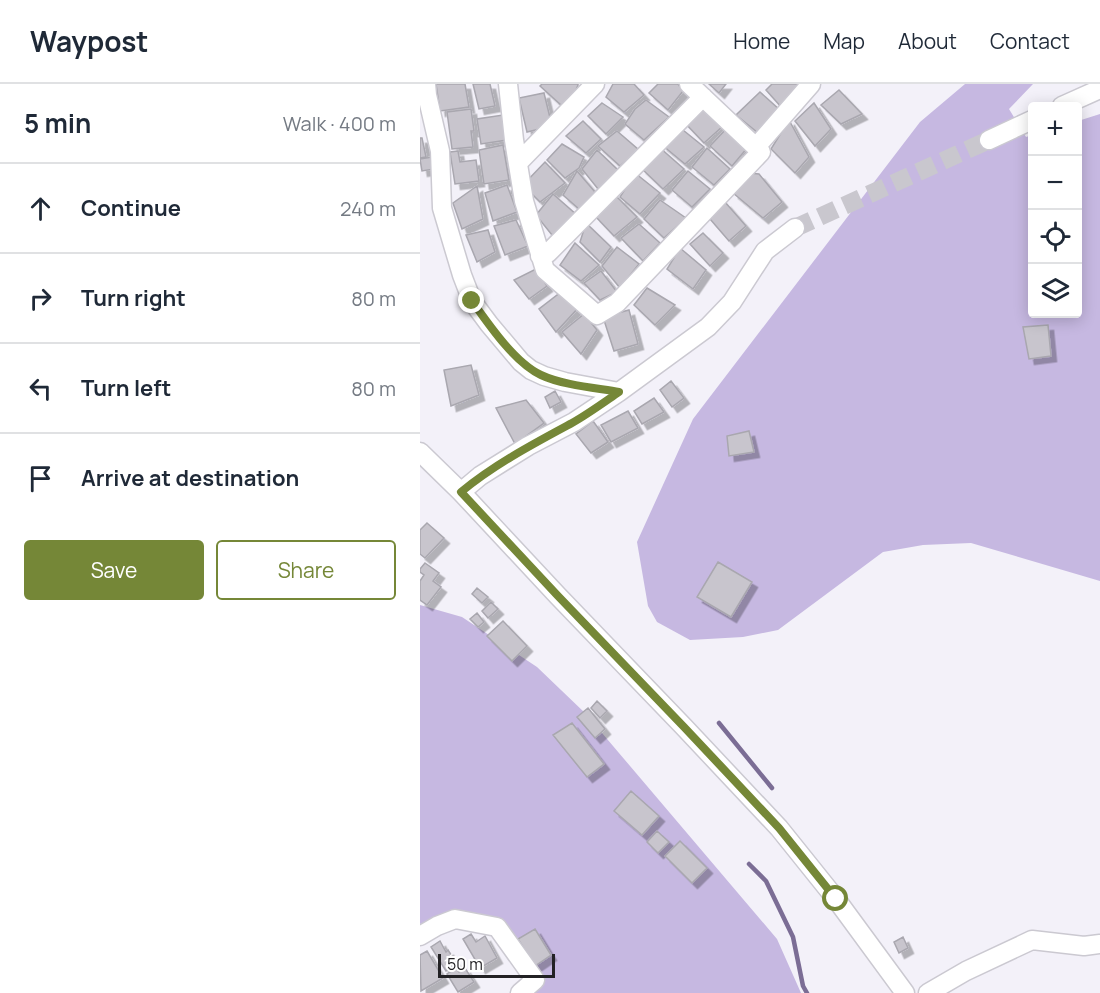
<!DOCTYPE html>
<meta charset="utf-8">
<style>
:root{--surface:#fff;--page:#f6f6f7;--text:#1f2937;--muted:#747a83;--line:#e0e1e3;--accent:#758737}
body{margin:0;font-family:Manrope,sans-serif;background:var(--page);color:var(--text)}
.controls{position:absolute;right:18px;top:18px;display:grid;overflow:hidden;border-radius:6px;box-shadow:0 3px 15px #0003}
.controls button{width:54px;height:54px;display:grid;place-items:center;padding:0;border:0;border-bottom:2px solid var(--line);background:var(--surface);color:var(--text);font:30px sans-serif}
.scale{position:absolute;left:18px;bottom:15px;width:117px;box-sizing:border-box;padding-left:6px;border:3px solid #222124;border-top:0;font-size:16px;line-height:21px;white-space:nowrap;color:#222124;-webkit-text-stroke:4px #fff;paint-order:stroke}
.stop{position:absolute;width:18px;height:18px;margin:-14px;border:4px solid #758737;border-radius:50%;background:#fff}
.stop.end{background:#758737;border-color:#fff;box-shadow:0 2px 6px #0008}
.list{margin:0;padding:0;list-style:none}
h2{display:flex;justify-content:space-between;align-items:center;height:78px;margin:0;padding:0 24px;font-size:26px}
h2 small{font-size:20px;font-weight:400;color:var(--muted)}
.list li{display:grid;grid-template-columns:39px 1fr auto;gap:18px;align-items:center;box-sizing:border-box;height:90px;padding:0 24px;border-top:2px solid var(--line)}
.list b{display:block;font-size:22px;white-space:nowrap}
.list em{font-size:20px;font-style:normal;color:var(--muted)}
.actions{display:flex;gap:12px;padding:18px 24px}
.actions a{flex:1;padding:14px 0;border:2px solid var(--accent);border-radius:6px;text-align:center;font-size:21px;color:var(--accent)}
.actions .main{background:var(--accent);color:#fff}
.icon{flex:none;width:33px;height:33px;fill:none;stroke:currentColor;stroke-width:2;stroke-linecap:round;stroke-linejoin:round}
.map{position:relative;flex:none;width:680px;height:909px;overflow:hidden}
header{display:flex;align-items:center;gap:36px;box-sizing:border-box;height:84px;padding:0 30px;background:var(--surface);border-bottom:2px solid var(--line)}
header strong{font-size:28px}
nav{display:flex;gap:33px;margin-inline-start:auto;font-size:21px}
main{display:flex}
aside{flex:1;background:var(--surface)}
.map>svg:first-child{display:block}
.green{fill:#c6b8e1}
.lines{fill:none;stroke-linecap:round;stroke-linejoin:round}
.stream{stroke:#7b6d95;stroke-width:4.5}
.building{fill:#c8c5cd;stroke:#a9a7af;stroke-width:1.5;filter:url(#shadow)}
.minor-tunnel{stroke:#c9c7ce;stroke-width:18;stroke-dasharray:18 9;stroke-linecap:butt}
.minor-casing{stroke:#cbc9d1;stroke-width:21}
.minor{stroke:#fff;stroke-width:18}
.route{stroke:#758737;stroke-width:8}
</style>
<header>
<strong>Waypost</strong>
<nav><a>Home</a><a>Map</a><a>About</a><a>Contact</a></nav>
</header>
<main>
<aside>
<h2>5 min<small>Walk · 400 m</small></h2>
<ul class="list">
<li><svg class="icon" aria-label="ahead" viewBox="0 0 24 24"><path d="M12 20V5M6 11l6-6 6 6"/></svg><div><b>Continue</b></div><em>240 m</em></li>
<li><svg class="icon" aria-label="right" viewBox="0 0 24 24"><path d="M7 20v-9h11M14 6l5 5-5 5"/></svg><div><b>Turn right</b></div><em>80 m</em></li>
<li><svg class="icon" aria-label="left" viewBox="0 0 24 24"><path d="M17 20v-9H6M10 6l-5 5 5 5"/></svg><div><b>Turn left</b></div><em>80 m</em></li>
<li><svg class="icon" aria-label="arrive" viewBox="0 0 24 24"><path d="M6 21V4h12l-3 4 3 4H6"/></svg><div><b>Arrive at destination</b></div></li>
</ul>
<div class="actions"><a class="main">Save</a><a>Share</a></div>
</aside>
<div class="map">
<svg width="680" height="909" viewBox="0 0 680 909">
<defs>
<filter id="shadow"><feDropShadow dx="5.5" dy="5.5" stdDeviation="0" flood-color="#0004"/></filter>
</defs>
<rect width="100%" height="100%" fill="#f3f1f9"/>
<path class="green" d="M545,0H613L589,25L606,53L612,51V230H658V37L680,30V497L551,459L503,461L463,468L358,546L323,553L270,556L237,538L228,522L217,458L273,335L500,38Z
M0,521L42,533L117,583L165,629L357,855L381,909H105L114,897L77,839L30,832L0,840Z"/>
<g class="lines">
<path class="stream" d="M299,639L352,704
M329,780L346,797L373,853L383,902L387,909"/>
</g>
<path class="building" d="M16,0H45L49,23L20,27Z
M53,0H70L75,22L59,25Z
M122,0H158V1L154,11L141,21L120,2Z
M193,0H214L224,11L204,28L186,13Z
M238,0H258L263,7L248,26L229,9Z
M289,0H306L299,9Z
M352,0H384L362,24L346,6Z
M419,6L442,30L421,40L401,21Z
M340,8L361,27L345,46L337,48L316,31Z
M124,9L132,42L107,48L99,14Z
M226,16L249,33L224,56L205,40L215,25Z
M182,19L203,33L186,50L168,32Z
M281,19L303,42L284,59L264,38Z
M394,19L411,45L395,62L375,37Z
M51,25L54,47H51L53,63L32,65L27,28Z
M83,31L87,56L61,60L57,35Z
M369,36L389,73L375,89L351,65Z
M163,37L181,55L166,69L146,52Z
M258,42L284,63L265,80L242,61Z
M308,43L328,63L312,82L290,62Z
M197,47L219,66L200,82L178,62Z
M0,54H2L6,73L0,74Z
M142,60L164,73L159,84L145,94L127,76Z
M83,61L89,96L64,100L59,66Z
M239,63L264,85L243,105L221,84Z
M287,64L310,85L294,101L272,83Z
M177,66L199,87L178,105L162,85Z
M38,67L40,78L56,76L59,97L35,100L30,68Z
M12,73L14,85L2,87L0,75Z
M125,78L145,99L120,118L103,101Z
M157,87L175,108L159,125L143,111Z
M268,87L290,105L272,123L252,106Z
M215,89L240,109L220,130L200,113Z
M329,89L339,90L362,118L343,134L313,109Z
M87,101L97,128L73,137L65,109Z
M57,102L63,135L42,145L33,119Z
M133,110L158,132L132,151L116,131Z
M194,110L217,133L194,152L175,132Z
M240,116L266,134L244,154L224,135Z
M305,118L326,142L309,157L290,135Z
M96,136L108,162L85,171L74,142Z
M166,139L191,163L180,178L160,158Z
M219,140L240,159L223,177L201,154Z
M68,146L75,168L57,178L46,151Z
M283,149L303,169L290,182L270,160Z
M155,159L179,181L161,197L140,181Z
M197,163L219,180L200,204L182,182Z
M260,164L286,186L273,205L247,185Z
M116,185L127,202L109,215L94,196Z
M181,187L197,208L180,216L164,199Z
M227,204L255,221L235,241L214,221Z
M141,208L159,223L136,248L119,225Z
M209,226L218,260L194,267L183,233Z
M164,230L177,246L161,270L142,248Z
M628,241L631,272L609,275L603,243Z
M51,281L59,311L31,322L24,286Z
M251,297L264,314L252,323L240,306Z
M135,307L141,318L130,324L125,313Z
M234,314L244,328L222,340L214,327Z
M106,316L124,339L95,360L76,324Z
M208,327L218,344L191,358L181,341Z
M173,337L188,358L171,369L156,350Z
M329,347L334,368L309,372L307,352Z
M7,439L24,454L5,474L0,470V446Z
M298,478L332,498L311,533L277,513Z
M5,479L19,489L13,497L21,503L7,521L0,516V497L4,491L0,488V485Z
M57,504L68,513L62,519L52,510Z
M71,518L78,525L68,534L62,527Z
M57,529L64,538L58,543L50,535Z
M83,537L107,562L92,577L67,552Z
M177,617L187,627L180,634L171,624Z
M168,624L185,645L175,654L157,633Z
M152,639L184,680L167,693L133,651Z
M211,707L239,732L222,751L194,727Z
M237,747L249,758L238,769L227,758Z
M260,757L287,784L272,799L245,772Z
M115,845L131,871L115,882L98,855Z
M51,850L56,858L65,852L77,874L60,884L43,855Z
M483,853L488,864L479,869L474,858Z
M20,857L26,868L28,866L37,880L26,887L11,863Z
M7,867L23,894L1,907L0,871Z
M36,884L39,888L45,884L54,898L38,908L27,890Z"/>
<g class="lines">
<path class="minor-tunnel" d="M375,144L569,56"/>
<g class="minor-casing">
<path id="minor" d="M6,0L7,11L20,67L22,124L42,191L52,217L69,240L101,278L111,286L124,292L145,298L199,308
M88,0L94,56L104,117L125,186L177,231L197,219L341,68L269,0
M642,22L680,5
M569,56L612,36
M336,63L391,0
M98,79L175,0
M120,172L128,169L283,13
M0,368L41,408L138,512L264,643L359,744L416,815L485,909
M41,408L60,392L108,362L154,338L199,308L288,243L312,218L345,167L375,144
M0,852L17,842L35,835L77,843L115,896L100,909
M508,909L546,887L612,856L664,862L680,860"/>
</g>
<use href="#minor" class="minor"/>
</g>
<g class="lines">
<path class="route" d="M52,217C69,241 95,279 121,291C142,301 176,304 199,308C183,319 168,330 152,339C113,360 75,380 41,408L138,512L264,643L359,744L416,815"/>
</g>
</svg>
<div class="controls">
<button>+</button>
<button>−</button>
<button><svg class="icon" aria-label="locate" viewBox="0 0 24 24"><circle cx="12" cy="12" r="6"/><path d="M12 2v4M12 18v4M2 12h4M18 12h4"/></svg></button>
<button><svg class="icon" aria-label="layers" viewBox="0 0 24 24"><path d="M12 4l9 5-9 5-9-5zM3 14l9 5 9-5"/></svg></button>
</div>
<div class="scale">50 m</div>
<div class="stop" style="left:416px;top:815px"></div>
<div class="stop end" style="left:52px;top:217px"></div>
</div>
</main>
